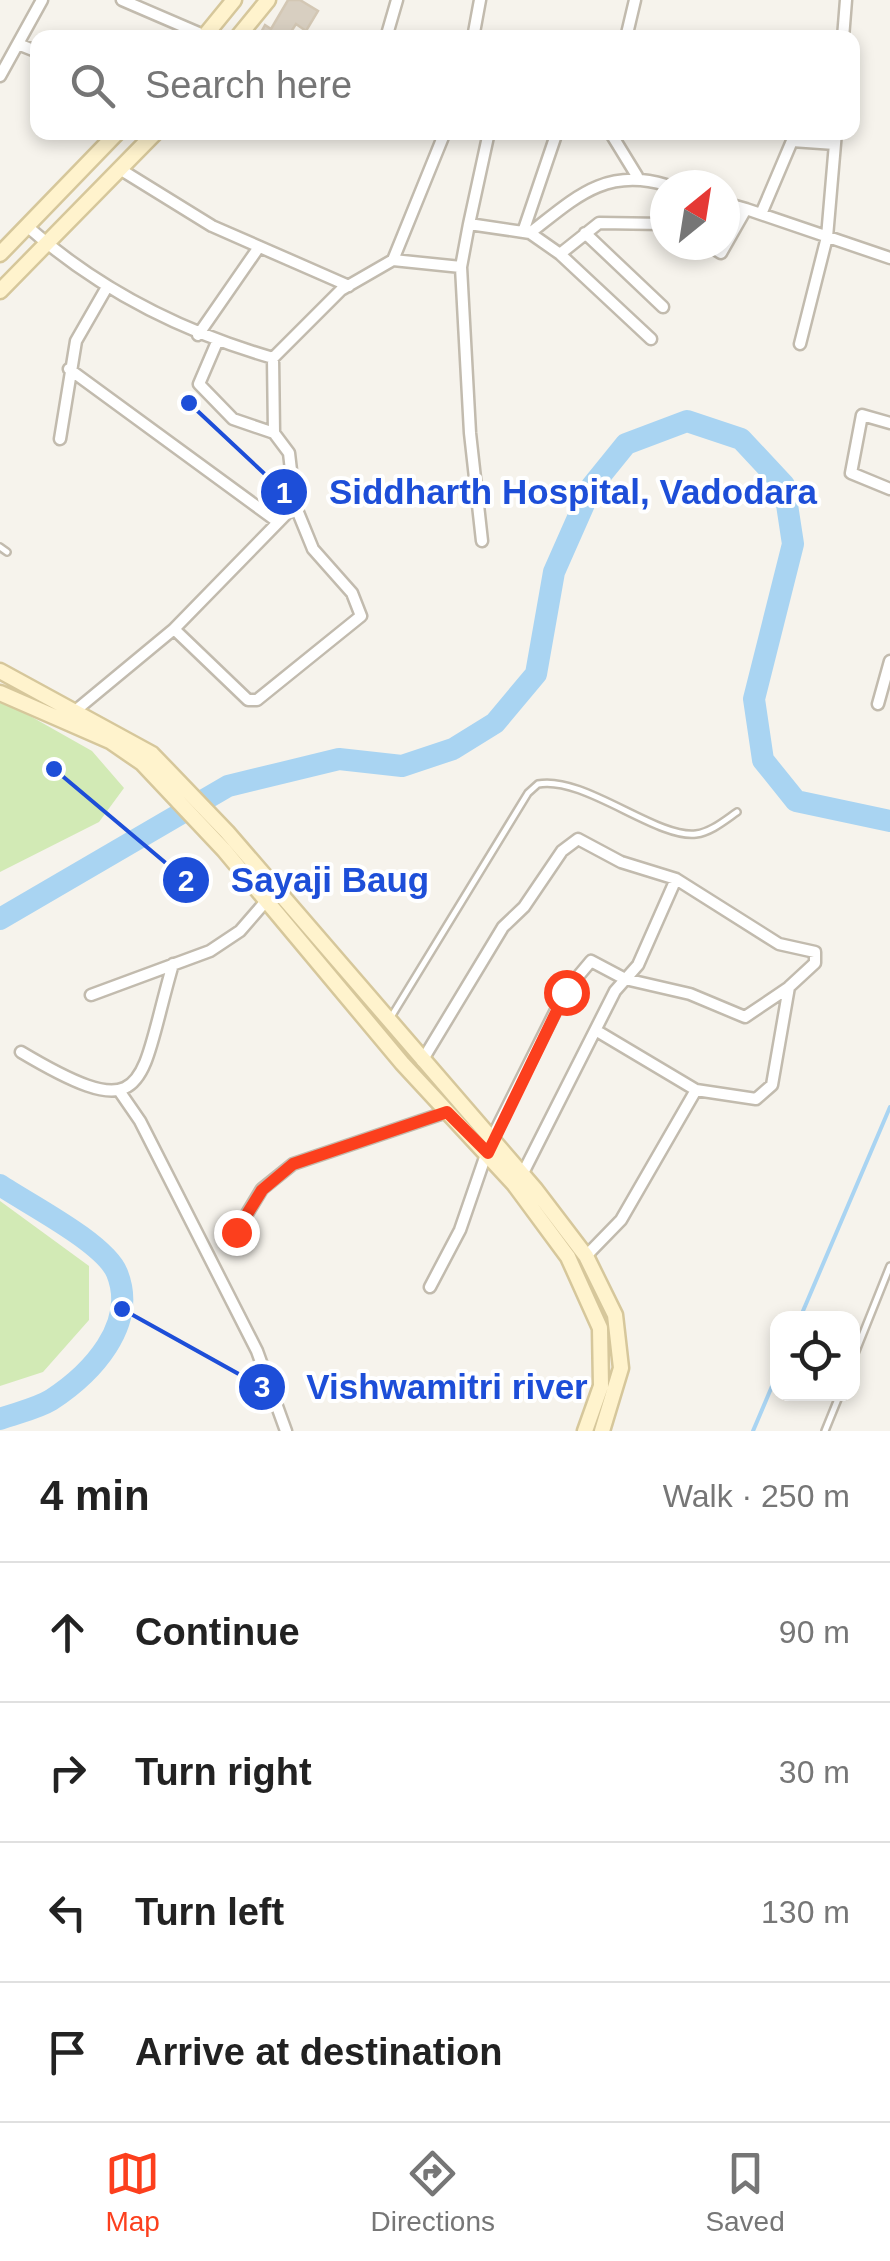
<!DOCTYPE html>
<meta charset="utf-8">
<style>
:root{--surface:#fff;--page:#f2f2f2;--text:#222;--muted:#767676;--line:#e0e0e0;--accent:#fc3f1d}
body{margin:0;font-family:Arial,sans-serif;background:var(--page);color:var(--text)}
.controls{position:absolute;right:30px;bottom:30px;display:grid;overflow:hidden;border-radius:20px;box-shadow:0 5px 15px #0003}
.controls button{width:90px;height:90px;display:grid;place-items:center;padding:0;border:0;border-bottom:2px solid var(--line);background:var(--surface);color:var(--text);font:50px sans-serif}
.compass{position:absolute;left:650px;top:170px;width:90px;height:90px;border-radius:50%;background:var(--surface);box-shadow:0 5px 15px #0003;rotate:30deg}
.stop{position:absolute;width:30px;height:30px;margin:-22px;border:8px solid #fc3f1d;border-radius:50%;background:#fff}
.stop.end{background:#fc3f1d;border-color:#fff;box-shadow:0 2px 10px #0008}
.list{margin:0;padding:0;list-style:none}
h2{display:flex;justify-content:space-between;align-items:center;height:130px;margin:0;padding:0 40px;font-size:42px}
h2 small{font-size:32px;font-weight:400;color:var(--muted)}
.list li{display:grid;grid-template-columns:65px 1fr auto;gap:30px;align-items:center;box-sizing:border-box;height:140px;padding:0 40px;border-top:2px solid var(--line)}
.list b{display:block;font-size:38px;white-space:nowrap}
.list em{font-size:32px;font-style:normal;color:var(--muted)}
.icon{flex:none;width:55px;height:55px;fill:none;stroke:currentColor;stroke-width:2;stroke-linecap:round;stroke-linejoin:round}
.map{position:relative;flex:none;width:890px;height:1431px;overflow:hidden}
.search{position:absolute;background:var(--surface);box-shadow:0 5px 15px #0003;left:30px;right:30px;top:30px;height:110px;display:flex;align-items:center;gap:25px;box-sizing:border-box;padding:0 35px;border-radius:20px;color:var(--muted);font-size:38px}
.sheet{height:690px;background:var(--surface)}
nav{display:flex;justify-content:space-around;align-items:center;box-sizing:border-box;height:140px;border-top:2px solid var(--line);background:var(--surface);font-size:28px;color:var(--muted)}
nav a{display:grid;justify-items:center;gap:5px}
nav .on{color:var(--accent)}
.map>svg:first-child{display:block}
.green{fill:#d2eab5}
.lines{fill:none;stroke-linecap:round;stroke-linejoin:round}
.stream{stroke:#a9d4f2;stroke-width:4}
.river{stroke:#a9d4f2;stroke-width:22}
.building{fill:#d8cfc1;stroke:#d3c7b4;stroke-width:2.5}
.lane-casing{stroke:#c2bbae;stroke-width:10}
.street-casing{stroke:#c2bbae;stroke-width:15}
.secondary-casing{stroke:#d6c79b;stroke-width:19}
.lane{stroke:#fff;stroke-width:5}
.street{stroke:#fff;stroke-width:10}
.secondary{stroke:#fff3cd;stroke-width:14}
.route{stroke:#fc3f1d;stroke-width:12}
.leader{fill:none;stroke:#1d4ed8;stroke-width:4}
.callout-dot{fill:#1d4ed8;stroke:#fff;stroke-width:4}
.mark-label{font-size:30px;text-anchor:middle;font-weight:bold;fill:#fff}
.callout-label{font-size:35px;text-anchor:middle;font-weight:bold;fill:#1d4ed8;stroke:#fff;stroke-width:8;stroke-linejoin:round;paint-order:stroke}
</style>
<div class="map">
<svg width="890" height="1431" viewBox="0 0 890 1431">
<rect width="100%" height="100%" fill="#f6f3ec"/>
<path class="green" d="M0,699L92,751L124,788L99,822L0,872Z
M0,1201L89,1266V1320L43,1372L0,1386Z"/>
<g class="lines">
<path class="stream" d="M800,1318L890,1107
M753,1431L778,1372"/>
<path class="river" d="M0,919L228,786L339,759L402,766L453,749L495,723L536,674L554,572L592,486L626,444L687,421L741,439L784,485L793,544L754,699L763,760L796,801L890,821
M0,1185C28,1204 105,1243 117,1273C138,1325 91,1374 51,1400C36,1409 16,1413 0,1419"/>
</g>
<path class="building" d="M288,0H300L318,11L306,31L296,24L287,38H258L265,25L271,29Z"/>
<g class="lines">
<g class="lane-casing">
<path id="lane" d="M0,547L7,552
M391,1017L528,793L538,784C583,775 657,839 696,834C711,832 724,821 737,812
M852,1361L890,1266
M825,1431L840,1394"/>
</g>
<g class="street-casing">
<path id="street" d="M122,0L208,37
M386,38L397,0
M473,38L480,0
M626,38L635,0
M843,38L846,0
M18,44L38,52
M0,76L42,0
M610,132L637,176
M123,171L212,226L349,286
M746,209L890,258
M761,214L792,141L835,144
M469,224L489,132
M28,227C99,290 183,332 273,358L341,290L393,260L461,267L469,224L530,233C575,198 605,167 666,185
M523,232L557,132
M530,233L560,254
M585,233L663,307
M708,245L721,253L746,209L725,203
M393,260L445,132
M461,267L470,433L482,541
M198,335L259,247
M651,339L560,254L599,223L665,224
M800,344L827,237L836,132
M273,358L274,433
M69,369L278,522
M890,423L862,415L851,473L890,489
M60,439L76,341L107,287
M174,629L248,700H257L361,616L352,593L313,549L295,505L289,453L274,433L233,419L199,384L217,342
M878,704L890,661
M75,711L174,629L295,505
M91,995L210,951L240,931L266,901
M21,1052C152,1130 138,1084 173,964
M422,1061L503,927L524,907L562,851L578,839L621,862L676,879L779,944L815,952V963L789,987L772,1085L756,1099L696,1090L597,1031
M120,1092L140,1121L257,1351L286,1431
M522,1175L615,991L638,965L676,879
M236,1232L262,1189L293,1164L447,1112
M586,1256L621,1220L696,1090
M430,1287L460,1230L491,1140L565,992L591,961L625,979L690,994L745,1017L788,988"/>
</g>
<g class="secondary-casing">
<path id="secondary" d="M203,38L234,0
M237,38L268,0
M0,254L118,132
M0,291L156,132
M0,671L152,754L227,832L535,1189L586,1256L615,1315L621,1368L602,1431
M0,693L110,741L142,763L224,850L402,1063L514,1184L568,1257L600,1328L601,1386L585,1431"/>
</g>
<use href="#lane" class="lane"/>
<use href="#street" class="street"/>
<use href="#secondary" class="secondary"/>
</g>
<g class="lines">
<path class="route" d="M236,1232L262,1190L293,1164L447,1112L488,1153L566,992"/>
</g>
<path class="leader" d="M189 403L284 492M54 769L186 880M122 1309L262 1387"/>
<g class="callout-dot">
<circle cx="189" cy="403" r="10"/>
<circle cx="54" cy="769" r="10"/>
<circle cx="122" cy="1309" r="10"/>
<circle cx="284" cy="492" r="25"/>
<circle cx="186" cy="880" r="25"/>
<circle cx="262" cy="1387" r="25"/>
</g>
<g class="mark-label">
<text x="284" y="503">1</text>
<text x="186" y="891">2</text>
<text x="262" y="1397">3</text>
</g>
<g class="callout-label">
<text x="573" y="504">Siddharth Hospital, Vadodara</text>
<text x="330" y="892">Sayaji Baug</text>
<text x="447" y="1399">Vishwamitri river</text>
</g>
</svg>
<div class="controls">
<button><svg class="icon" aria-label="locate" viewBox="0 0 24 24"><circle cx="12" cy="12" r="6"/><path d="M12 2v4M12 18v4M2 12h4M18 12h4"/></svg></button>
</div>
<svg class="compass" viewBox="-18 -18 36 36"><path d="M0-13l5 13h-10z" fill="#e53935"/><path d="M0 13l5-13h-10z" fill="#767676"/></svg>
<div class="stop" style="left:566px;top:992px"></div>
<div class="stop end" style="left:236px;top:1232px"></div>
<div class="search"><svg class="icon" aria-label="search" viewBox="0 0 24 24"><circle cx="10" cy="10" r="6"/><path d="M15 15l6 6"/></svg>Search here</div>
</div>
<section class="sheet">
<h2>4 min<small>Walk · 250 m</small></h2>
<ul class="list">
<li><svg class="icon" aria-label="ahead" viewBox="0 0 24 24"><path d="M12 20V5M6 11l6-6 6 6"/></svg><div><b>Continue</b></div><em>90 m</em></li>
<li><svg class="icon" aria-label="right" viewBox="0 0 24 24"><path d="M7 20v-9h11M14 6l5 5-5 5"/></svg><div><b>Turn right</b></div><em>30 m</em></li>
<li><svg class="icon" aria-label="left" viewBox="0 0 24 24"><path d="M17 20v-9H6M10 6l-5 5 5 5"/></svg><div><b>Turn left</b></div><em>130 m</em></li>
<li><svg class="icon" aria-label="arrive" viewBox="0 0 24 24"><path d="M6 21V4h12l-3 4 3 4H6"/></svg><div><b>Arrive at destination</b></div></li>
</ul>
</section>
<nav>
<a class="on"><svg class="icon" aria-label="map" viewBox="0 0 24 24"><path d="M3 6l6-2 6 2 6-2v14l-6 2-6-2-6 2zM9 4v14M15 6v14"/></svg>Map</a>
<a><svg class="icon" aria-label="directions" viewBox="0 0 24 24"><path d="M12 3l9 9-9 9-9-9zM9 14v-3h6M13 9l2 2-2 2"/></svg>Directions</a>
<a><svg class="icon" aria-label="saved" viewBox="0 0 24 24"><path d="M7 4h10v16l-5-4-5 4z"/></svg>Saved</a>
</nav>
